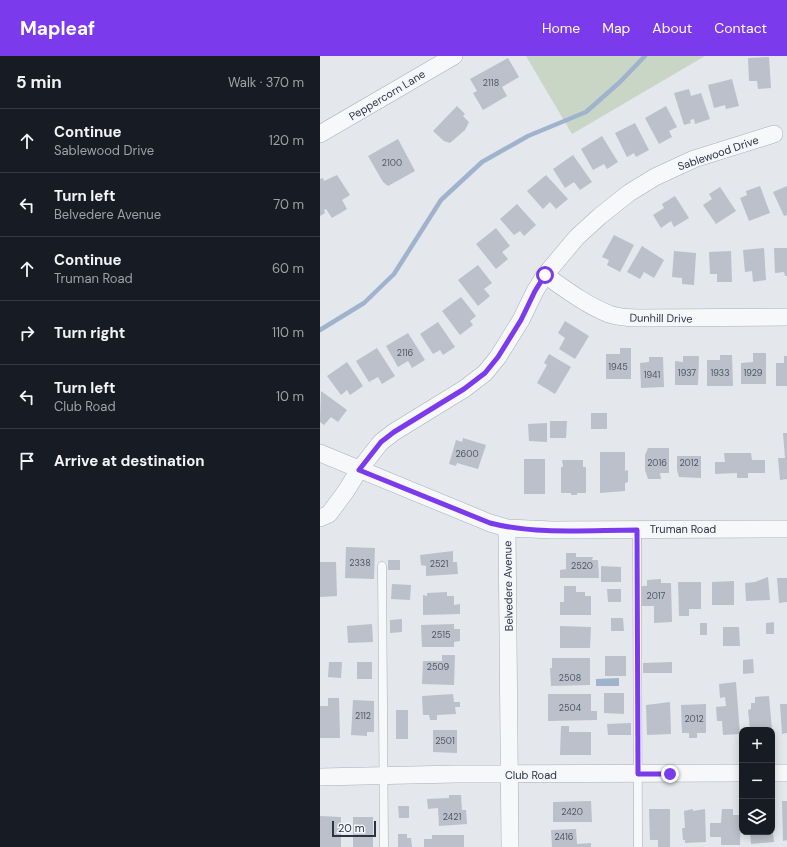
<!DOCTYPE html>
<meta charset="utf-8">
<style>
:root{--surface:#171b24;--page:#242831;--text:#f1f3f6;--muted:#9ea1a6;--line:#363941;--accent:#7c3aed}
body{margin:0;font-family:"DM Sans",sans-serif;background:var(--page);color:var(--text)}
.controls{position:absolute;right:12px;bottom:12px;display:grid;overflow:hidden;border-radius:8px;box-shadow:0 2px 10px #0003}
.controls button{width:36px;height:36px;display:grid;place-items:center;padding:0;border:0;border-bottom:1px solid var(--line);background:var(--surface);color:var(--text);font:20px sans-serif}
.scale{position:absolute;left:12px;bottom:10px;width:44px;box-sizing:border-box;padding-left:4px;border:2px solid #2b3445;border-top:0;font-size:11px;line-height:14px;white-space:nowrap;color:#2b3445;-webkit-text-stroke:3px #f4f6f9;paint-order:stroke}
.stop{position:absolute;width:12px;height:12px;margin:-9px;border:3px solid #7c3aed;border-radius:50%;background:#fff}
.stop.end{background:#7c3aed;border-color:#fff;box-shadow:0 1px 4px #0008}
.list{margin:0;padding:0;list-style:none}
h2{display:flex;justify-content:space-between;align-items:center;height:52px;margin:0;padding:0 16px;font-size:17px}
h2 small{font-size:13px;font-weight:400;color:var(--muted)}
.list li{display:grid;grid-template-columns:26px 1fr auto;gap:12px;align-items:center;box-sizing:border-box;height:64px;padding:0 16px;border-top:1px solid var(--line)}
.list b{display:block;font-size:15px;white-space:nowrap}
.list p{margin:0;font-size:13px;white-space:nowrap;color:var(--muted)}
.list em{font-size:13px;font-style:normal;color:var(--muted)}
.icon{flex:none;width:22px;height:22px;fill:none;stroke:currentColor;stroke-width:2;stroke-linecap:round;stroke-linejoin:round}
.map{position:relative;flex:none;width:467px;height:791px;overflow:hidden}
header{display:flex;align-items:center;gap:24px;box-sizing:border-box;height:56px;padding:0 20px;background:var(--accent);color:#fff}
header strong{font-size:19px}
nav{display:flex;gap:22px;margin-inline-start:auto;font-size:14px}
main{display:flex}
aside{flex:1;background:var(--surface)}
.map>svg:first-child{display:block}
.green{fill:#c9d6c5}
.water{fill:#9fb4cc}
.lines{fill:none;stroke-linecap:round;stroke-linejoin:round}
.stream{stroke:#9fb4cc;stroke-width:4.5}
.building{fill:#bbc0ca}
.lane-casing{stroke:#a9aeb7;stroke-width:9}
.street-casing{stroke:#a9aeb7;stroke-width:18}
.lane{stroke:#f7f8fa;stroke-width:8}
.street{stroke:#f7f8fa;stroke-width:17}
.route{stroke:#7c3aed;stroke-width:5}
.labels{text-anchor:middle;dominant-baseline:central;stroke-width:3;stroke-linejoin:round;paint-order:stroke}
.number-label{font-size:9px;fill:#4f5766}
.street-label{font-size:11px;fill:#2b3445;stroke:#f4f6f9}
</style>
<header>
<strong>Mapleaf</strong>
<nav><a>Home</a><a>Map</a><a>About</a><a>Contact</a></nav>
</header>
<main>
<aside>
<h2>5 min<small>Walk · 370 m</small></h2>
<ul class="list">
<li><svg class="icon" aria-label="ahead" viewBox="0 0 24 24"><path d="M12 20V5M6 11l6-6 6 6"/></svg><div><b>Continue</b><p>Sablewood Drive</p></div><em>120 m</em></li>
<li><svg class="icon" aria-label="left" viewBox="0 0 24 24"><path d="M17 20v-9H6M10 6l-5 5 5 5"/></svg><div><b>Turn left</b><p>Belvedere Avenue</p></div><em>70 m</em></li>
<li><svg class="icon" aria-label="ahead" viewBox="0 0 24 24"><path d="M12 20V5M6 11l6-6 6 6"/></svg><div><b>Continue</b><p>Truman Road</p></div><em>60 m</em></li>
<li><svg class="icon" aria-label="right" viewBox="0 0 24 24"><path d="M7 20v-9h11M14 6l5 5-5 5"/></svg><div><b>Turn right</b></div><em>110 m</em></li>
<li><svg class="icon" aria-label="left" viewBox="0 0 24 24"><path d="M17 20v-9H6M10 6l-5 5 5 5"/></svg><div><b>Turn left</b><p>Club Road</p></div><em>10 m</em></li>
<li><svg class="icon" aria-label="arrive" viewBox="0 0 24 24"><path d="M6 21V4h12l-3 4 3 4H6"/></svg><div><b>Arrive at destination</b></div></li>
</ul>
</aside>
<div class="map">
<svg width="467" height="791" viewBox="0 0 467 791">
<rect width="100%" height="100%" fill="#e4e7ec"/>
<path class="green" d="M206,0H385L252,78Z"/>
<path class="water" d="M299,622V630H276V623Z"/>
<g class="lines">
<path class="stream" d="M0,274L44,247L74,218L121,144L162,106L208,80L266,56L300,26L325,0"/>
</g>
<path class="building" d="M449,1L451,32L438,33L437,25H429L428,2Z
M188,2L199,21L182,31L187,40L163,54L153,37L157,35L150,23Z
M412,23L419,50L406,53L405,49L394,52L388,29Z
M369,33L371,40L381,37L390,63L375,68L374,63L370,64L371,67L364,69L354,37Z
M137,50L145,58L143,60L149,66L145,74L130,87L124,85L113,75Z
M346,50L357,71L349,75L352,81L339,88L325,62Z
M315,67L329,94L316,101L314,97L307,101L295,77Z
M282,80L298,106L287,113L284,108L273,114L261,93Z
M78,83L95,115L68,130L63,126L48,100Z
M253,99L272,126L260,134L254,126L245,132L233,113Z
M17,119L30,139L22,144L27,153L12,162L6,153L4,154L5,157L0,160V123L3,122L4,125Z
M226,119L248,143L236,153L230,146L223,153L207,135Z
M440,130L450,157L429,165L420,142L427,139L426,135Z
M467,130V159L464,160L453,136Z
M400,131L416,155L396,168L383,149L392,143L389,138Z
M355,140L369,162L354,171L351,165L341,172L333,159L344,152L342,148Z
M197,148L216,169L204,180L200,175L194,179L180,163Z
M176,172L190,190L182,196L188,203L176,213L156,188Z
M294,179L314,189L300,216L287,209L289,204L282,201Z
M322,190L344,204L334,222L324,216L320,223L307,216Z
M444,192L446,224L433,226L432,215L425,216L423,194Z
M454,192H467V220H465L464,216L455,217Z
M354,195L376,197L374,229L362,228V222L352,221Z
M411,195L412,226H397V218H390L389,196Z
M158,209L172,227L164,233L170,240L158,250L138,224Z
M141,241L156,260L150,265L153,269L140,279L122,255Z
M245,265L269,280L255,303L239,293L245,282L238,277Z
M118,266L135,291L123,299L120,294L113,298L100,278Z
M88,277L105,304L92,312L88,305L78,311L66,290Z
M57,292L75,320L62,328L58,321L49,326L36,305Z
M300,292H311V323H286V298H300Z
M433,297H446V328H421V307L433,306Z
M229,298L251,311L235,338L217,327L227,309L224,307Z
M400,299H412L413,330H387V304H400Z
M363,300H379L378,329H355V305L363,306Z
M464,300H467V330H456V307H464Z
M329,301H343L344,331L321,332L320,307L329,306Z
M27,306L43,330L30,339L27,334L21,339L7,320Z
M1,335L27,354L18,366L11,361L4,369L0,366Z
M271,357H287V373H271Z
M230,365H247L246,382H230Z
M227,367V386L209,385L208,368Z
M463,377H467V423L460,424L458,402H465Z
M143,382L166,389L158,413L137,407L136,410L129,408L136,384L142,386Z
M328,392H349V417H340L341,423H328L325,414V399Z
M280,396H305V415L308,414V426L305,427V435L280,437Z
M404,397H431L432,404H445V417H428V422H417V417L395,418V406H405Z
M357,400H381V422L359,421L357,414Z
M204,403H225V438H204Z
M242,404H263V411H266V437H257V439H251V437H241V411H243Z
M26,491L55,492L54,523L25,522Z
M133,495V506H137L138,518L106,520V510L101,509L100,499Z
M246,497H256V501H273L272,504H278L279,522H240V514L246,513Z
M68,504H80V514H68Z
M0,506H16L17,540L0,541Z
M281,510L301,511V526H281Z
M448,521L450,544L426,545L425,527L435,526Z
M457,522H467V546L459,547Z
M341,523V527H351L352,566L334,567V550H321V530H327V524Z
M414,525V549H392V526Z
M358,526H381V553H369V560H359Z
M72,528L91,529L90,544L71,543Z
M244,530H256V536H265V540H271V559H240V546H244Z
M287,533H301V546H288Z
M127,536V540H134V549L140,548V558L103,559V539L107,540V537Z
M291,562H303L304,575H291Z
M82,563V576L70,577V564Z
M454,566V578H446V567Z
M380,567H387V579H380Z
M52,568L53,586L28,587L27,570Z
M134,568V573H140V585L134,586V591H102L101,569Z
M240,570L271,571L270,592H240Z
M403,571H419L420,590H403Z
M122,599H135L134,629L102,628L103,605H122Z
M285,600H306V620H285Z
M232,602H270V629L231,630L230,612H232Z
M433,603L434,617L423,618V604Z
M9,606H22L21,622L8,621Z
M37,606H52V623H37Z
M352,606V617H323V607Z
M416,626L420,678L403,679L402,665H397L396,651L406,650L405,641L400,642L399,628Z
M284,637H304V658L284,657Z
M133,638L134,646H140V651H135L136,658L117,659V664H110L109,659H103L102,640Z
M228,638H271V655H277V664L228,665Z
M449,640L452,674H430L428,654L431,653V647H435V641Z
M8,642H19L20,682H0V650H8Z
M33,644L54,645V676H47V680L31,679Z
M350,646L351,678L327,679L326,649Z
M386,648V677H377V682H369V677H362L361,649Z
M460,648H467V677L462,678Z
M76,654H88V683H76Z
M311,667V679H288L287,668Z
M241,670H249V676H271V699H240Z
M113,674H137V697L113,696Z
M129,739H141L142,754H146L147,768L119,770L118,752L108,753L107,743L129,742Z
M271,745L272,766H233V746Z
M462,745H467V784L463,785Z
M78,750H89V762H79Z
M329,753H350V791H338V784H330Z
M373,753V755L385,753L386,786L365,787V784H363L362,772H365L364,755Z
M402,753H413V759H421L420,789H401V781H390V767H401Z
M0,760L21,761V791H0Z
M33,761H53V791H33Z
M256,773L257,788L271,787V791H232L231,774Z
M430,776H453L454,786L431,788Z
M78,778H87V782H91L92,791H78Z
M112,779H144V791H104V783H112Z"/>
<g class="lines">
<g class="lane-casing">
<path id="lane" d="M317,474L318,791
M62,510L64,791"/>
</g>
<g class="street-casing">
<path id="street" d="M0,78L134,0
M225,219C245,233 266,249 289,258C298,261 309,262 319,262L467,261
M0,397L170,467L187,472L232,474L467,473
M0,462L9,458L26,435L39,414L61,386L74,376L144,333L165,317L178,301L201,264L215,235L225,219L257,181L280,160L309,137L335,121L374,103L454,78
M187,472L190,791
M452,717H467
M0,721L136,718L422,717"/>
</g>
<use href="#lane" class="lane"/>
<use href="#street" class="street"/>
</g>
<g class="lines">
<path class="route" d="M225,219L215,235L201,264L178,301L165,317L144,333L74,376L61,386L39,414L170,467C216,479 270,474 317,474L318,718H350"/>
</g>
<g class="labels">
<g class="number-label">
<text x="171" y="27">2118</text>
<text x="72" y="107">2100</text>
<text x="85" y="297">2116</text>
<text x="298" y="311">1945</text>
<text x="367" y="317">1937</text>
<text x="400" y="317">1933</text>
<text x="433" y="317">1929</text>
<text x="332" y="319">1941</text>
<text x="147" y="398">2600</text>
<text x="337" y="407">2016</text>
<text x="369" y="407">2012</text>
<text x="40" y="507">2338</text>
<text x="119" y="508">2521</text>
<text x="262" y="510">2520</text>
<text x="336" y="540">2017</text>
<text x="121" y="579">2515</text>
<text x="118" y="611">2509</text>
<text x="250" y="622">2508</text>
<text x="250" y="652">2504</text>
<text x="43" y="660">2112</text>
<text x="374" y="663">2012</text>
<text x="125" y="685">2501</text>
<text x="252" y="756">2420</text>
<text x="132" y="761">2421</text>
<text x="244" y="781">2416</text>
</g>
<g class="street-label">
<text transform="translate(67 39) rotate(-31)">Peppercorn Lane</text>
<text transform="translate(398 97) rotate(-19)">Sablewood Drive</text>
<text transform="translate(341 262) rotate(1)">Dunhill Drive</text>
<text x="363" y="473">Truman Road</text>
<text transform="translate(188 530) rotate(-91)">Belvedere Avenue</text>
<text x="211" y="719">Club Road</text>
</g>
</g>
</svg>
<div class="controls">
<button>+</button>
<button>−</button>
<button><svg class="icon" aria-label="layers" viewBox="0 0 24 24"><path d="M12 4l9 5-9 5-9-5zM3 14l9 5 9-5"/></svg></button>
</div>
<div class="scale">20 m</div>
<div class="stop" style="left:225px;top:219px"></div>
<div class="stop end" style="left:350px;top:718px"></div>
</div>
</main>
